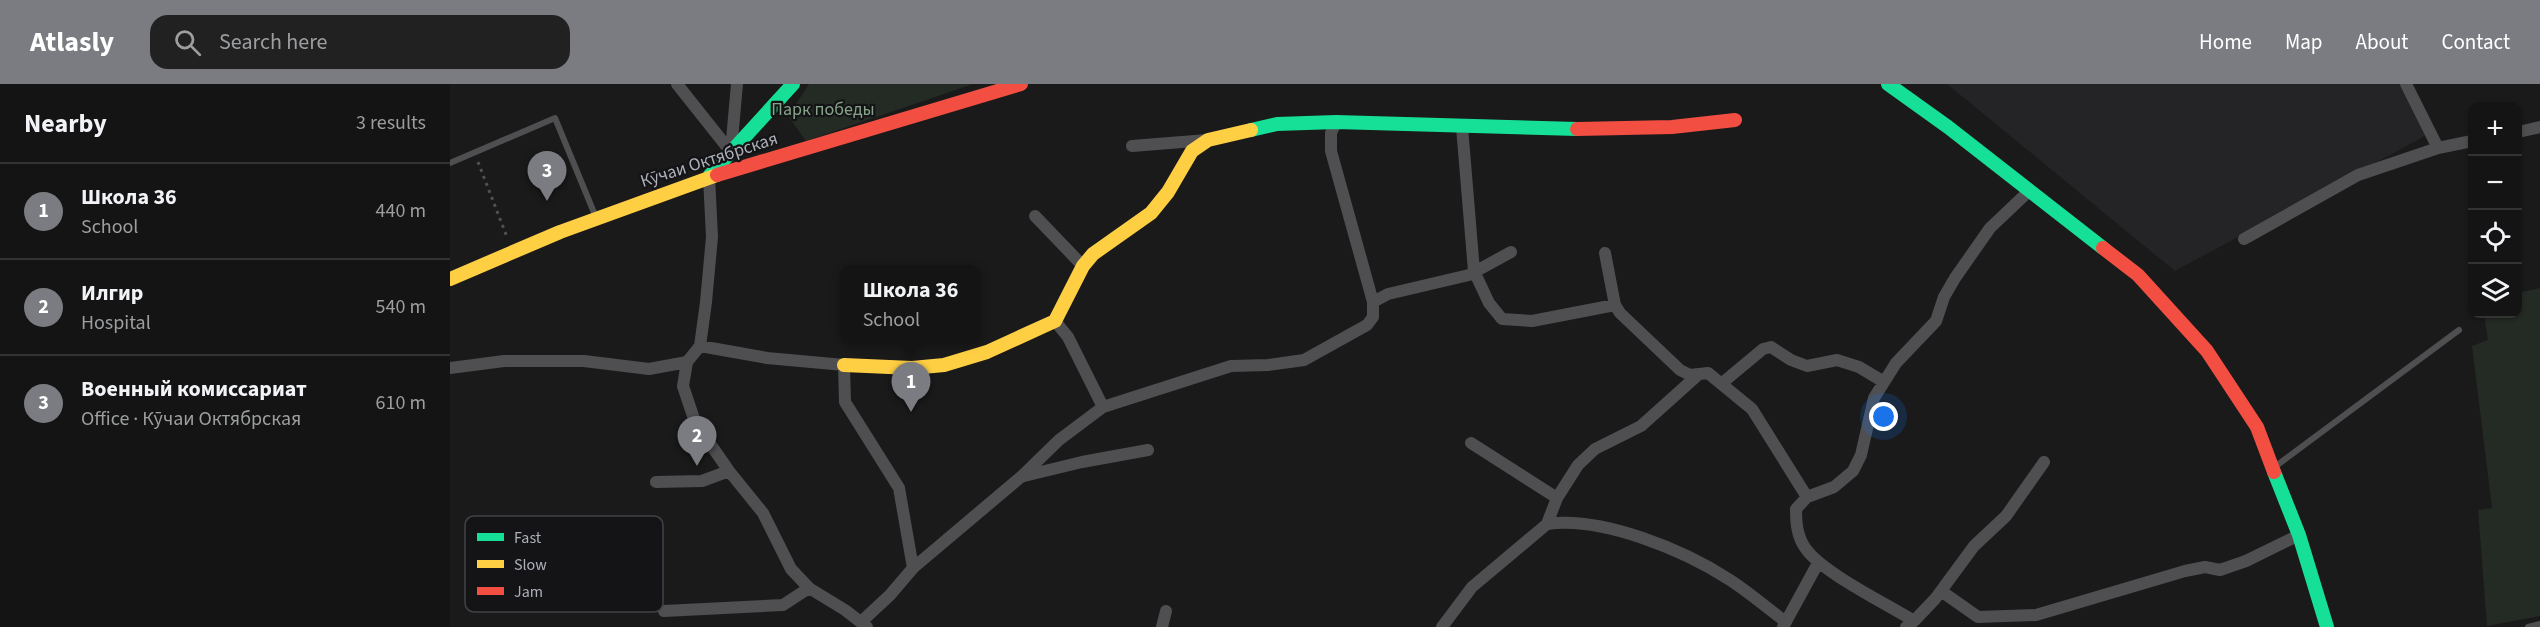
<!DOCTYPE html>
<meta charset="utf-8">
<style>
:root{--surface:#141414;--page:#212122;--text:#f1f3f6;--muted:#9d9ea0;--line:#333334;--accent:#7a7c81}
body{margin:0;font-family:"Source Sans 3",sans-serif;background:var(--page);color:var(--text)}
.controls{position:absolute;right:18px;top:18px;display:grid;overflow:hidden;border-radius:12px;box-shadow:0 2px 4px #0004}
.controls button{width:54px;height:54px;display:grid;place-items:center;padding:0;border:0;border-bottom:2px solid var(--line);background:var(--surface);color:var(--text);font:30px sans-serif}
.you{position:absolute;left:1434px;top:333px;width:21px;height:21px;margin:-15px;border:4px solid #fff;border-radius:50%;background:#1a73e8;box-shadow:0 0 0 9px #1a73e833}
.badge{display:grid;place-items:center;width:39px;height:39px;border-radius:50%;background:var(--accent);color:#fff;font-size:20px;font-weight:700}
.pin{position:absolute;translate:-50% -50px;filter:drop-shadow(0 2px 3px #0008)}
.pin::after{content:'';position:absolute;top:32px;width:21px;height:18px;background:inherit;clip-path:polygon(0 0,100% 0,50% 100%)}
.popup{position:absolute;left:390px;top:181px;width:141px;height:78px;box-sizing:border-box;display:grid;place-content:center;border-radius:12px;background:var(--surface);filter:drop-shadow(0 2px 4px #0005);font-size:20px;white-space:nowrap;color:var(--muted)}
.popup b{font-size:22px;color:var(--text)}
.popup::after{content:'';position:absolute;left:50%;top:100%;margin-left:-12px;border:12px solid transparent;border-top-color:var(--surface)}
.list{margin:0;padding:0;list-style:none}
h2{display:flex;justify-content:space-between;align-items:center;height:78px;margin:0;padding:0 24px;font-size:26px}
h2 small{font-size:20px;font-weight:400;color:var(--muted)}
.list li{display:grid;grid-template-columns:39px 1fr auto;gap:18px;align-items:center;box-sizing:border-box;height:96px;padding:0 24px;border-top:2px solid var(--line)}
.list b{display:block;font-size:22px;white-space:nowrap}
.list p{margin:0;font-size:20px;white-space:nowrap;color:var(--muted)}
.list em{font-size:20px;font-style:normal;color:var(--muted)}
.icon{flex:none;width:33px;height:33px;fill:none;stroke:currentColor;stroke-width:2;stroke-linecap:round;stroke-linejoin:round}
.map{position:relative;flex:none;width:2090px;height:543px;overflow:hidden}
header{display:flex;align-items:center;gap:36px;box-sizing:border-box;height:84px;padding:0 30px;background:var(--accent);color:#fff}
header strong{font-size:28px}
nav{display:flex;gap:33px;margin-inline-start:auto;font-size:21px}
.search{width:420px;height:54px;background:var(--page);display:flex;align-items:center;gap:15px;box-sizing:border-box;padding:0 21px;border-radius:18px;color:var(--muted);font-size:22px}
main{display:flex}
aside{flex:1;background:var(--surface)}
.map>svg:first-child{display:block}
.built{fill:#242426}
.green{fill:#242a24}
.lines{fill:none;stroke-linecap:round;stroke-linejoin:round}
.path{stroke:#505153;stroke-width:3;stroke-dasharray:3 4.5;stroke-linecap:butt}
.lane{stroke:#4f4f52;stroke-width:6}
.street{stroke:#4f4f52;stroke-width:12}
.fast{stroke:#16e098;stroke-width:14}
.slow{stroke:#ffcf43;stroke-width:14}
.jam{stroke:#f24e42;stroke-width:14}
.labels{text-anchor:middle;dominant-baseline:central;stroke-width:4.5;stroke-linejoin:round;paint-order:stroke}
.park-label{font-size:18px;fill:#86a289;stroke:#141416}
.street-label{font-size:18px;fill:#adb0b9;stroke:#141416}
.key{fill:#141416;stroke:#424347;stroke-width:1.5}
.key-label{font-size:16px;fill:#adb0b9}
</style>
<header>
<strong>Atlasly</strong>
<div class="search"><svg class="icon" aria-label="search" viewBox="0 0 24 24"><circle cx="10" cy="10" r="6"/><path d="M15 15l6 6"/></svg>Search here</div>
<nav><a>Home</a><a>Map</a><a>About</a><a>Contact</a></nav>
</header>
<main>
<aside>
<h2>Nearby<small>3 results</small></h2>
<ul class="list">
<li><span class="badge">1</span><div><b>Школа 36</b><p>School</p></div><em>440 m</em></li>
<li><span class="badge">2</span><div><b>Илгир</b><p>Hospital</p></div><em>540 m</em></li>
<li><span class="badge">3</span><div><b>Военный комиссариат</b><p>Office · Кӯчаи Октябрская</p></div><em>610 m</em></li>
</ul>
</aside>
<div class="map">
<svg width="2090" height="543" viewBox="0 0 2090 543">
<rect width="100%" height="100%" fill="#1a1a1a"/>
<path class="built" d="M1497,0H1949L1975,52L1725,187Z"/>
<path class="green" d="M359,0H523L356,57L338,32Z
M2090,204V532L2037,542L2028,426L2042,424L2022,262L2038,256L2034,230H2068V209Z"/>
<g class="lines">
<path class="path" d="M28,78L57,153"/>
<path class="lane" d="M0,79L105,34L145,131
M1826,382L2009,246
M2078,543L2090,540"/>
<path class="street" d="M227,0L281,68
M1956,0L1988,64
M886,38L881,49V67L923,218
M1012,43L1024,187L1039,219L1052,235L1082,237L1165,221L1170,229L1230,286L1240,291L1258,289L1302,325L1357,413
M2068,48L2090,43
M682,62L757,56
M281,67L287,0
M259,93L262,153L256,218L250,262L237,278L233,302L245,338L279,387L313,429L341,485L359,504L395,526L417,543
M585,132L633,182
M1794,155L1908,91L1988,64L2022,57
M1155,169L1165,221
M605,237L618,253L653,323
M250,262L317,274L394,281L395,318L449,404L463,484L440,511L411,538
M0,284L54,277H134L199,285L237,278
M1271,300L1313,265L1321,263L1341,276L1357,282L1387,276L1409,283L1434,298
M1021,359L1107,414
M574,392L632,378L698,366
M206,398L252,397L279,387
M1097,440C1152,432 1234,466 1280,496C1300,509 1317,524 1336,538
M463,484L572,392L609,356L653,323L781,282L818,281L854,276L917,241L923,233V218L938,210L1019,191L1061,168
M1491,507L1528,533L1586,531L1735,487L1755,483L1770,486L1796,477L1849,451
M214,527L333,521L359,504
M1464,537C1437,520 1373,489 1356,465C1347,453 1346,439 1346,425L1357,413L1384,403L1403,387L1411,371L1424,314L1446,279L1486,237L1494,213L1505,194L1540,144L1579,107
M712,543L716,527
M992,543L1022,503L1097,440L1107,414L1128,381L1145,365L1191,342L1249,290
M1333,543L1368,479
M1456,543L1464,537L1485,515L1524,462L1556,432L1594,378"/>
<path class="fast" d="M1438,0L1498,43L1653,164
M801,46L827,40L886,38L1127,45
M260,91L343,0
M1824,388L1849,451L1877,543"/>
<path class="slow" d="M0,195L110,148L267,91
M394,281L462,284L494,281L537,268L605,237L633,182L643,170L701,129L718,108L742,67L758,56L801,46"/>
<path class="jam" d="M1127,45L1222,43L1285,36
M267,91L571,0
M1653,164L1688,191L1757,267L1807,343L1824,388"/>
</g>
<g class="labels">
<g class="park-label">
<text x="373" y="25">Парк победы</text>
</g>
<g class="street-label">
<text transform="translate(259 76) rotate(-18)">Кӯчаи Октябрская</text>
</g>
</g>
<rect x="15" y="432" width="198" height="96" rx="9" class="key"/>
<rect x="27" y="449" width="27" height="8" fill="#16e098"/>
<rect x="27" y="476" width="27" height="8" fill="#ffcf43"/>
<rect x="27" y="503" width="27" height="8" fill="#f24e42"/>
<g class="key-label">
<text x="64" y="459">Fast</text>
<text x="64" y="486">Slow</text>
<text x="64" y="513">Jam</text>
</g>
</svg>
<div class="controls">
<button>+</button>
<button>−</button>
<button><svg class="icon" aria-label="locate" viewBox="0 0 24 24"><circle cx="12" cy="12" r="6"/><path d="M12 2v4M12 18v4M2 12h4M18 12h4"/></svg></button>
<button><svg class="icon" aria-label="layers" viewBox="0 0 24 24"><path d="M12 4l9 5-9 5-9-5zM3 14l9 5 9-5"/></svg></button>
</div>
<div class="you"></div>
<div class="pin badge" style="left:461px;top:328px">1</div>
<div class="popup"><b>Школа 36</b>School</div>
<div class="pin badge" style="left:247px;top:382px">2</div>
<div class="pin badge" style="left:97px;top:117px">3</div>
</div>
</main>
